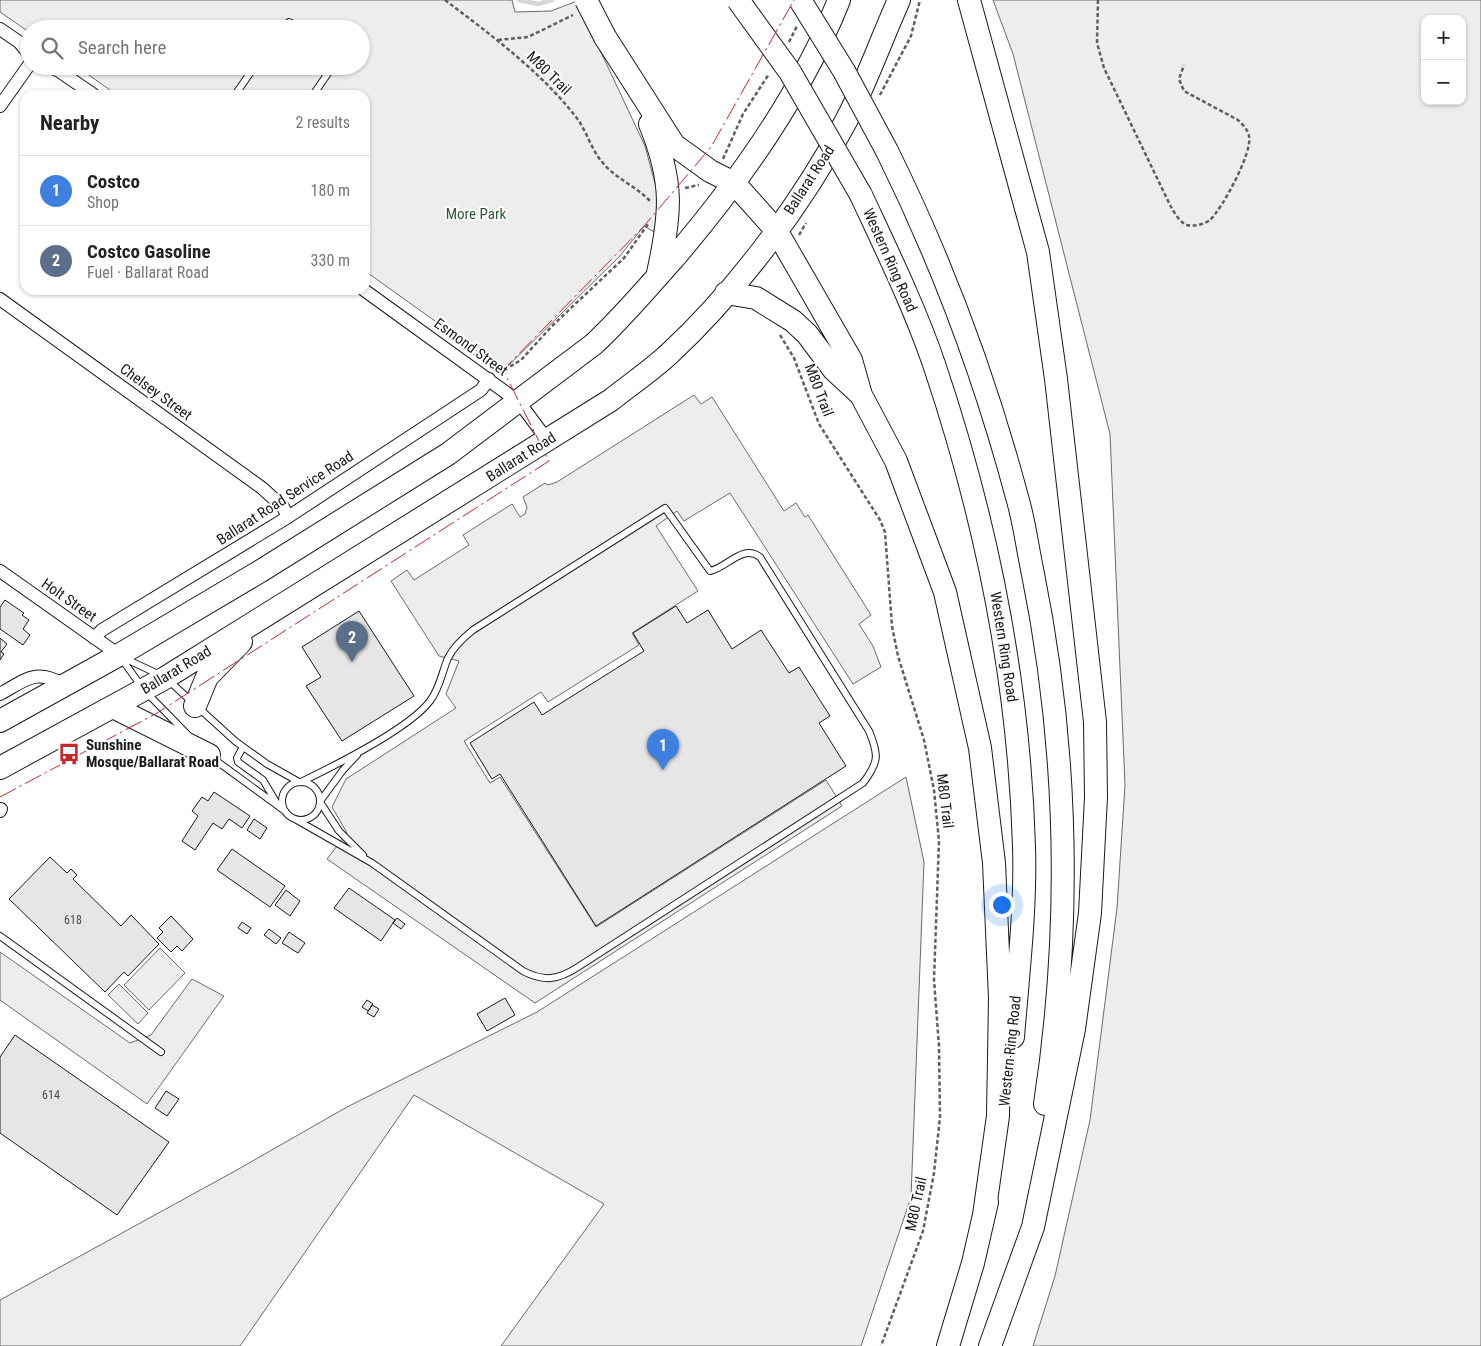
<!DOCTYPE html>
<meta charset="utf-8">
<style>
:root{--surface:#fff;--page:#f6f6f6;--text:#222;--muted:#767676;--line:#e0e0e0;--accent:#7c3aed}
body{margin:0;font-family:"Roboto Condensed",sans-serif;background:var(--page);color:var(--text)}
.controls{position:absolute;right:15px;top:15px;display:grid;overflow:hidden;border-radius:10px;box-shadow:0 1px 4px #0004}
.controls button{width:45px;height:45px;display:grid;place-items:center;padding:0;border:0;border-bottom:1px solid var(--line);background:var(--surface);color:var(--text);font:25px sans-serif}
.you{position:absolute;left:1001px;top:904px;width:18px;height:18px;margin:-12px;border:4px solid #fff;border-radius:50%;background:#1a73e8;box-shadow:0 0 0 8px #1a73e833}
.badge{display:grid;place-items:center;width:32px;height:32px;border-radius:50%;background:var(--accent);color:#fff;font-size:16px;font-weight:700}
.pin{position:absolute;translate:-50% -41px;filter:drop-shadow(0 1px 2px #0008)}
.pin::after{content:'';position:absolute;top:26px;width:18px;height:15px;background:inherit;clip-path:polygon(0 0,100% 0,50% 100%)}
.list{margin:0;padding:0;list-style:none}
h2{display:flex;justify-content:space-between;align-items:center;height:65px;margin:0;padding:0 20px;font-size:21px}
h2 small{font-size:16px;font-weight:400;color:var(--muted)}
.list li{display:grid;grid-template-columns:32px 1fr auto;gap:15px;align-items:center;box-sizing:border-box;height:70px;padding:0 20px;border-top:1px solid var(--line)}
.list b{display:block;font-size:19px;white-space:nowrap}
.list p{margin:0;font-size:16px;white-space:nowrap;color:var(--muted)}
.list em{font-size:16px;font-style:normal;color:var(--muted)}
.icon{flex:none;width:28px;height:28px;fill:none;stroke:currentColor;stroke-width:2;stroke-linecap:round;stroke-linejoin:round}
.map{position:relative;flex:none;width:1481px;height:1346px;overflow:hidden}
.search{position:absolute;background:var(--surface);box-shadow:0 1px 4px #0004;left:20px;top:20px;width:350px;height:55px;display:flex;align-items:center;gap:12px;box-sizing:border-box;padding:0 18px;border-radius:28px;color:var(--muted);font-size:19px}
.panel{position:absolute;background:var(--surface);box-shadow:0 1px 4px #0004;left:20px;top:90px;width:350px;height:205px;border-radius:15px}
.map>svg:first-child{display:block}
.built{fill:#ededed;stroke:#6a6a6a;fill-rule:evenodd}
.lines{fill:none;stroke-linecap:round;stroke-linejoin:round}
.stream{stroke:#d7d7d7;stroke-width:4.5}
.building{fill:#e6e6e6;stroke:#1a1a1a}
.lane-casing{stroke:#1a1a1a;stroke-width:8}
.street-casing{stroke:#1a1a1a;stroke-width:14}
.highway-casing{stroke:#1a1a1a;stroke-width:24}
.path{stroke:#5f5f5f;stroke-width:2.5;stroke-dasharray:4 2.5;stroke-linecap:butt}
.lane{stroke:#fff;stroke-width:6}
.street{stroke:#fff;stroke-width:12}
.highway{stroke:#fff;stroke-width:22}
.highway-bridge-casing{stroke:#1a1a1a;stroke-width:24;stroke-linecap:butt}
.highway-bridge{stroke:#fff;stroke-width:22}
.power{stroke:#c62828;stroke-width:1;stroke-dasharray:18 4 2.5 4;stroke-linecap:butt}
.labels{text-anchor:middle;dominant-baseline:central;stroke-width:4;stroke-linejoin:round;paint-order:stroke}
.number-label{font-size:12px;fill:#4d4d4d}
.street-label{font-size:15px;fill:#1a1a1a;stroke:#fff}
.park-label{font-size:15px;fill:#2b5a34;stroke:#fff}
.poi-label{font-size:15px;font-weight:bold;fill:#1a1a1a;stroke:#fff;text-anchor:start}
</style>
<div class="map">
<svg width="1481" height="1346" viewBox="0 0 1481 1346">
<rect width="100%" height="100%" fill="#fff"/>
<path class="built" d="M0,0H512L515,12L551,11L577,1L645,146L660,202L654,232L644,226L619,257L507,367L495,364L365,271V95H117L76,66H361V29H29V32L0,12Z
M993,0H1481V1346H1033L1055,1276L1090,1120L1117,908L1125,785L1110,434L1013,54ZM1425,19H1462V101H1425Z
M694,395L701,404L712,397L784,511L796,503L805,517L808,515L871,615L859,624L873,646L881,667L853,684L730,493L684,521L677,511L656,526L698,591L632,633L639,645L548,702L541,692L464,741L490,783L500,777L596,927L826,780L842,806L535,1003L327,859L347,833L332,807L346,779L456,708L446,694L459,661L439,656L391,581L407,570L414,580L469,545L463,535L512,504L520,517L525,514L527,507L523,497L545,483L548,485L557,482Z
M906,777L924,862L911,1197L861,1346H501L604,1204L414,1095L240,1346H0V1300L235,1171L347,1107L537,1012Z
M160,948L185,973L149,1010L124,985Z
M0,952L130,1043L151,1035L192,979L224,996L147,1104L0,1000Z
M119,984L148,1013L138,1024L108,995Z"/>
<g class="lines">
<path class="stream" d="M519,0L538,4L552,0"/>
</g>
<path class="building" d="M5,600L24,613L22,615L29,620L23,629L30,635L23,645L0,629V607Z
M676,606L687,623L708,610L732,649L761,630L789,673L799,667L830,716L819,723L846,766L596,926L500,774L492,779L470,743L534,702L542,715L644,651L633,633Z
M359,611L414,696L342,741L306,686L321,677L302,647Z
M0,638L7,644L1,652L4,654L0,660Z
M214,792L250,816L242,828L229,819L222,829L213,823L195,850L182,841L198,816L192,811L202,797L208,801Z
M254,819L267,828L260,839L247,830Z
M232,849L285,886L270,907L217,870Z
M50,857L67,873L71,869L77,875L73,879L121,926L131,915L159,944L128,976L124,972L105,992L9,899Z
M349,888L395,920L381,941L334,908Z
M286,890L300,901L290,916L275,905Z
M171,916L193,939L182,951L177,946L171,952L157,938L163,932L159,928Z
M397,918L405,924L401,929L393,923Z
M242,922L251,928L247,934L238,928Z
M269,929L281,938L276,944L264,935Z
M289,932L305,943L298,953L282,943Z
M505,998L515,1015L487,1031L477,1014Z
M367,1000L373,1004L368,1011L362,1007Z
M372,1005L379,1009L374,1017L367,1013Z
M15,1035L169,1142L117,1215L0,1133V1057Z
M166,1091L179,1099L167,1116L155,1108Z"/>
<g class="lines">
<g class="lane-casing">
<path id="lane" d="M281,29L289,22L304,29
M235,95L255,66
M313,95L333,66
M121,658L144,690L188,735
M124,658L160,675
M168,680L235,741L267,764L299,782
M243,747L237,758L238,762L263,780L276,802
M211,757L285,811
M282 801a19 19 0 1 1 38 0a19 19 0 1 1-38 0Z
M321,800L343,770L357,755
M320,802L339,831L363,855
M295,819L372,863L523,971C544,982 558,980 578,967L863,783C879,762 879,755 869,731L760,557C742,544 728,567 710,571L665,508L473,630C463,638 454,646 448,658C442,672 440,688 430,701C410,728 334,766 301,782
M0,936L161,1052"/>
</g>
<g class="street-casing">
<path id="street" d="M0,29L19,42L29,54
M48,66L59,71L94,95
M0,106L29,65
M364,290L519,402L548,441
M0,299L262,488L283,507L288,517
M0,571L119,655
M94,638L102,630L288,517L481,390L489,379
M0,694C27,679 36,668 65,685
M0,811L1,809"/>
</g>
<g class="highway-casing">
<path id="highway" d="M969,0L1038,252L1056,379L1095,722L1096,797L1090,913L1074,1029L1033,1227L990,1346
M605,37L674,145L710,171L734,183L776,230L851,360L861,395L896,461L945,592L980,748L994,863L1000,998L998,1116L984,1215
M650,124C674,182 671,214 658,273
M887,151C942,262 985,377 1017,497C1024,520 1027,545 1032,569C1068,745 1072,927 1045,1104
M861,195C887,251 915,308 935,367C987,522 1019,682 1024,846C1026,909 1018,974 1013,1037
M726,293L756,298L793,321L807,334L834,370L860,394
M195,706L207,677L241,642
M113,707L209,755
M0,721L119,655L259,572L448,454L594,344C623,317 648,287 674,258C739,182 802,93 839,0
M0,768L165,678L611,400C631,384 652,370 670,353C737,291 803,202 846,121C866,83 881,40 899,0
M948,1346L973,1263L987,1202"/>
</g>
<path class="path" d="M445,0C491,35 540,71 576,117C587,131 591,150 603,163C616,179 636,186 650,201
M1098,0L1097,43L1104,68L1170,205C1174,212 1179,222 1187,225C1193,227 1205,224 1210,220C1222,209 1253,152 1249,136C1248,130 1243,125 1238,120L1184,91L1179,79L1184,65
M498,40L528,37L573,15
M789,42L797,26
M880,95L911,36L920,0
M723,159L743,114L769,74
M685,188L699,185
M799,235L806,223
M780,335L794,358L819,424L880,520L885,532L892,626L898,656L924,740L934,790L939,841L934,980L939,1046L940,1117L934,1173L923,1231L881,1346
M499,373L521,360L553,325L624,258L648,224"/>
<use href="#lane" class="lane"/>
<use href="#street" class="street"/>
<use href="#highway" class="highway"/>
<g class="highway-bridge-casing">
<path id="highway-bridge" d="M586,0L605,37
M738,0L790,72L861,195
M800,0L844,71L887,151"/>
</g>
<use href="#highway-bridge" class="highway-bridge"/>
<path class="power" d="M462,348L503,370
M0,797L157,713L549,461L503,370L644,226L711,147L794,0"/>
</g>
<defs>
<g id="bus-bare" transform="scale(1.725)"><path d="M-5-6H5V4H4V6H2V4H-2V6H-4V4H-5ZM-3.5-4V0h7V-4ZM-3.5 1.2v1.5H-2V1.2ZM2 1.2v1.5H3.5V1.2Z" fill="#c62828" stroke="#fff" stroke-width="2.5" paint-order="stroke"/></g>
</defs>
<g fill-rule="evenodd">
<use href="#bus-bare" x="69" y="754"/>
</g>
<g class="labels">
<g class="number-label">
<text x="73" y="920">618</text>
<text x="51" y="1095">614</text>
</g>
<g class="street-label">
<text transform="translate(549 73) rotate(44)">M80 Trail</text>
<text transform="translate(809 180) rotate(-57)">Ballarat Road</text>
<text transform="translate(890 260) rotate(66)">Western Ring Road</text>
<text transform="translate(471 347) rotate(36)">Esmond Street</text>
<text transform="translate(819 390) rotate(69)">M80 Trail</text>
<text transform="translate(156 392) rotate(36)">Chelsey Street</text>
<text transform="translate(521 457) rotate(-32)">Ballarat Road</text>
<text transform="translate(285 498) rotate(-33)">Ballarat Road Service Road</text>
<text transform="translate(69 600) rotate(35)">Holt Street</text>
<text transform="translate(1004 647) rotate(81)">Western Ring Road</text>
<text transform="translate(176 670) rotate(-31)">Ballarat Road</text>
<text transform="translate(945 801) rotate(83)">M80 Trail</text>
<text transform="translate(1010 1051) rotate(-84)">Western Ring Road</text>
<text transform="translate(916 1204) rotate(-78)">M80 Trail</text>
</g>
<g class="park-label">
<text x="476" y="214">More Park</text>
</g>
<g class="poi-label">
<text x="86" y="745">Sunshine<tspan x="86" dy="17">Mosque/Ballarat Road</tspan></text>
</g>
</g>
</svg>
<div class="controls">
<button>+</button>
<button>−</button>
</div>
<div class="you"></div>
<div class="pin badge" style="left:663px;top:770px;background:#3f7fe0">1</div>
<div class="pin badge" style="left:352px;top:662px;background:#5c6f8a">2</div>
<div class="search"><svg class="icon" aria-label="search" viewBox="0 0 24 24"><circle cx="10" cy="10" r="6"/><path d="M15 15l6 6"/></svg>Search here</div>
<section class="panel">
<h2>Nearby<small>2 results</small></h2>
<ul class="list">
<li><span class="badge" style="background:#3f7fe0">1</span><div><b>Costco</b><p>Shop</p></div><em>180 m</em></li>
<li><span class="badge" style="background:#5c6f8a">2</span><div><b>Costco Gasoline</b><p>Fuel · Ballarat Road</p></div><em>330 m</em></li>
</ul>
</section>
</div>
